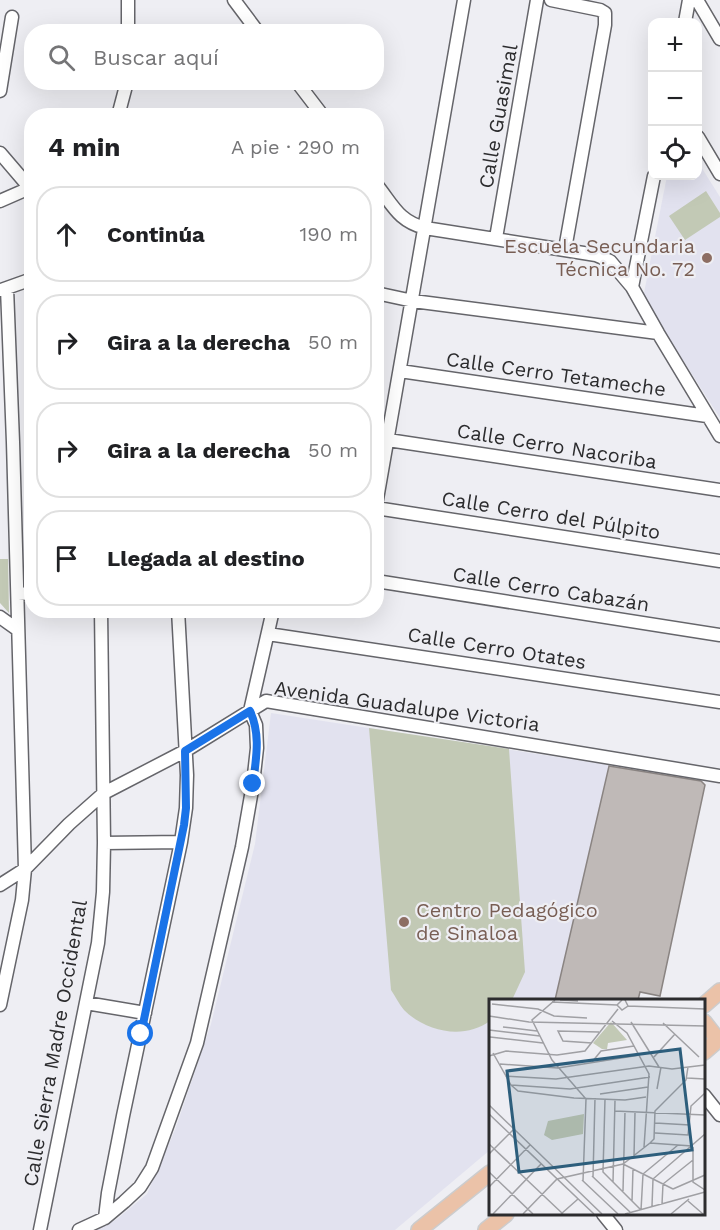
<!DOCTYPE html>
<html lang="es">
<meta charset="utf-8">
<style>
:root{--surface:#fff;--page:#f2f2f2;--text:#202124;--muted:#757577;--line:#e0e0e0}
body{margin:0;font-family:"Work Sans",sans-serif;background:var(--page);color:var(--text)}
.controls{position:absolute;right:18px;top:18px;display:grid;overflow:hidden;border-radius:12px;box-shadow:0 6px 24px #0002}
.controls button{width:54px;height:54px;display:grid;place-items:center;padding:0;border:0;border-bottom:2px solid var(--line);background:var(--surface);color:var(--text);font:30px sans-serif}
.stop{position:absolute;width:18px;height:18px;margin:-14px;border:4px solid #1a73e8;border-radius:50%;background:#fff}
.stop.end{background:#1a73e8;border-color:#fff;box-shadow:0 2px 6px #0008}
.list{margin:0;padding:0;list-style:none}
h2{display:flex;justify-content:space-between;align-items:center;height:78px;margin:0;padding:0 24px;font-size:26px}
h2 small{font-size:20px;font-weight:400;color:var(--muted)}
.list li{display:grid;grid-template-columns:39px 1fr auto;gap:18px;align-items:center;box-sizing:border-box;height:96px;margin:0 12px 12px;padding:0 12px;border:2px solid var(--line);border-radius:24px}
.list b{display:block;font-size:22px;white-space:nowrap}
.list em{font-size:20px;font-style:normal;color:var(--muted)}
.icon{flex:none;width:33px;height:33px;fill:none;stroke:currentColor;stroke-width:2;stroke-linecap:round;stroke-linejoin:round}
.map{position:relative;flex:none;width:720px;height:1230px;overflow:hidden}
.search{position:absolute;background:var(--surface);box-shadow:0 6px 24px #0002;left:24px;top:24px;width:360px;height:66px;display:flex;align-items:center;gap:15px;box-sizing:border-box;padding:0 21px;border-radius:24px;color:var(--muted);font-size:22px}
.panel{position:absolute;background:var(--surface);box-shadow:0 6px 24px #0002;left:24px;top:108px;width:360px;height:510px;border-radius:24px}
.map>svg:first-child{display:block}
.built{fill:#e2e2ef}
.green{fill:#c2c9b5}
.building{fill:#bfb9b7;stroke:#8a8482;stroke-width:1.5}
.lines{fill:none;stroke-linecap:round;stroke-linejoin:round}
.minor-casing{stroke:#65656a;stroke-width:15}
.major-casing{stroke:#cccccd;stroke-width:18}
.minor{stroke:#fff;stroke-width:12}
.major{stroke:#ebc2a8;stroke-width:15}
.route{stroke:#1a73e8;stroke-width:8}
.education-dot{fill:#8d6e63;stroke:#eeeef3;stroke-width:2}
.labels{text-anchor:middle;dominant-baseline:central;stroke-width:4.5;stroke-linejoin:round;paint-order:stroke}
.street-label{font-size:20px;fill:#2c2c2e;stroke:#eeeef3}
.education-label{font-size:20px;fill:#785e54;stroke:#eeeef3;text-anchor:end}
.inset-road{fill:none;stroke:#a0a0a4;stroke-width:1.5}
.view{fill:#2d5e7c;fill-opacity:0.15;stroke:#2d5e7c;stroke-width:3}
.inset-edge{fill:none;stroke:#2c2c2e;stroke-width:3}
</style>
<div class="map">
<svg width="720" height="1230" viewBox="0 0 720 1230">
<rect width="100%" height="100%" fill="#eeeef3"/>
<path class="built" d="M698,162L720,197V418L643,298L667,176H698Z
M271,713L609,765L555,1000H490V1150L395,1230H97L117,1219L147,1194L175,1130L211,1024L255,844Z"/>
<path class="green" d="M706,191L720,213V217L685,240L669,216Z
M0,559H8L9,613L0,603Z
M369,728L509,749L525,972L512,1000H490V1021C464,1040 426,1032 404,1010C399,1004 395,996 391,990Z"/>
<path class="building" d="M609,766L701,781L705,785L660,996L640,992L638,1000H555Z"/>
<g class="lines">
<g class="minor-casing">
<path id="minor" d="M128,0V32
M234,0L258,32
M551,0L600,10L605,13V25L565,249
M697,0L720,39
M685,22L689,0
M297,82L323,116
M0,91L12,17
M118,116L127,82
M698,137L720,174
M0,153L30,188
M376,184C393,205 398,221 425,228L596,255L610,261L632,287L658,333L720,436
M0,201L32,187
M496,238L537,0
M632,287L654,176
M1,290L32,279
M376,293L413,301L658,333
M400,371L707,416
M388,440L720,490
M376,505L464,0
M376,508L720,561
M376,581L720,635
M18,594L32,593
M0,617L18,630
M268,634L720,702
M104,843L181,842
M0,885L25,869L69,824L104,793L185,751L266,701L720,776
M86,1003L145,1013
M0,1005L22,900L25,869L13,442L7,288
M704,1095L720,1115
M603,1214L616,1230
M105,1218L108,1193L123,1116L181,842L186,808L187,775L178,610
M40,1230L98,943L103,892L104,843L101,610
M79,1230L105,1218L124,1202L140,1187L152,1168L197,1043L242,847L253,784L257,748L256,725L250,711L273,610"/>
</g>
<g class="major-casing">
<path id="major" d="M704,1005L720,991
M704,1022L718,1040
M704,1052L720,1038
M419,1230L490,1173
M486,1230L506,1214"/>
</g>
<use href="#minor" class="minor"/>
<use href="#major" class="major"/>
</g>
<g class="lines">
<path class="route" d="M141,1034L184,825L186,808L185,751L250,711C261,735 256,758 253,784"/>
</g>
<g class="education-dot">
<circle cx="707" cy="258" r="6"/>
<circle cx="404" cy="922" r="6"/>
</g>
<g class="labels">
<g class="street-label">
<text transform="translate(498 116) rotate(-80)">Calle Guasimal</text>
<text transform="translate(556 374) rotate(8)">Calle Cerro Tetameche</text>
<text transform="translate(557 446) rotate(9)">Calle Cerro Nacoriba</text>
<text transform="translate(551 515) rotate(9)">Calle Cerro del Púlpito</text>
<text transform="translate(551 589) rotate(9)">Calle Cerro Cabazán</text>
<text transform="translate(497 648) rotate(9)">Calle Cerro Otates</text>
<text transform="translate(407 706) rotate(8)">Avenida Guadalupe Victoria</text>
<text transform="translate(55 1043) rotate(-80)">Calle Sierra Madre Occidental</text>
</g>
<g class="education-label">
<text x="695" y="246">Escuela Secundaria<tspan x="695" dy="23">Técnica No. 72</tspan></text>
<text x="416" y="910" text-anchor="start">Centro Pedagógico<tspan x="416" dy="23">de Sinaloa</tspan></text>
</g>
</g>
<g transform="translate(489 999)">
<rect width="216" height="216" fill="#eeeef3"/>
<path d="M122,23L138,41L119,44L118,50H113L104,44ZM95,115L94,135L63,141L55,136L59,122Z" fill="#c2c9b5"/>
<path class="inset-road" d="M66,1L43,21L63,61L97,100L94,182M71,1L89,2M133,1L128,6L133,11L139,7L136,1M63,3L128,6M3,5L49,10L65,17L98,19M139,7L216,10M0,17L40,23L216,27M123,22L138,34L160,75L155,148M142,23L170,68M174,24L210,58M14,28L48,32M0,31L51,37M1,38L54,44M103,44L74,42L69,32L110,33M4,54L22,86L29,92L85,99L136,101L157,98M0,57L17,52L68,56L96,52L129,10M165,58L186,35M103,63L112,52L145,47M11,65L69,69L151,56M16,77L67,80L160,67L183,70L216,66M198,79L216,80M22,86L81,90L161,78M168,90L172,68M111,95L159,88M116,100L114,173L152,211M0,106L113,215M126,112L216,116M0,115L105,215M166,124L201,126M166,134L199,136L202,107L216,94M161,144L203,147M0,145L74,215M204,148V183L216,191M0,155L25,130M145,157L146,113M134,165L184,190M0,173L44,215M103,177L141,213M104,178L106,99M93,181L129,215M124,183L126,101M0,188L41,146M184,190L216,176M134,192L136,112M143,202L144,170M199,202L214,215M173,205L174,185L204,161M163,207L164,180L216,135M152,211L154,175L189,146M4,215L52,165M34,215L68,180L134,165L161,144L165,140L166,112L197,81L199,68M72,215L89,200M136,215L216,193M182,215L200,200"/>
<path class="view" d="M191,50L203,151L30,173L18,72Z"/>
<rect width="216" height="216" class="inset-edge"/>
</g>
</svg>
<div class="controls">
<button>+</button>
<button>−</button>
<button><svg class="icon" aria-label="locate" viewBox="0 0 24 24"><circle cx="12" cy="12" r="6"/><path d="M12 2v4M12 18v4M2 12h4M18 12h4"/></svg></button>
</div>
<div class="stop" style="left:141px;top:1034px"></div>
<div class="stop end" style="left:253px;top:784px"></div>
<div class="search"><svg class="icon" aria-label="search" viewBox="0 0 24 24"><circle cx="10" cy="10" r="6"/><path d="M15 15l6 6"/></svg>Buscar aquí</div>
<section class="panel">
<h2>4 min<small>A pie · 290 m</small></h2>
<ul class="list">
<li><svg class="icon" aria-label="ahead" viewBox="0 0 24 24"><path d="M12 20V5M6 11l6-6 6 6"/></svg><div><b>Continúa</b></div><em>190 m</em></li>
<li><svg class="icon" aria-label="right" viewBox="0 0 24 24"><path d="M7 20v-9h11M14 6l5 5-5 5"/></svg><div><b>Gira a la derecha</b></div><em>50 m</em></li>
<li><svg class="icon" aria-label="right" viewBox="0 0 24 24"><path d="M7 20v-9h11M14 6l5 5-5 5"/></svg><div><b>Gira a la derecha</b></div><em>50 m</em></li>
<li><svg class="icon" aria-label="arrive" viewBox="0 0 24 24"><path d="M6 21V4h12l-3 4 3 4H6"/></svg><div><b>Llegada al destino</b></div></li>
</ul>
</section>
</div>
